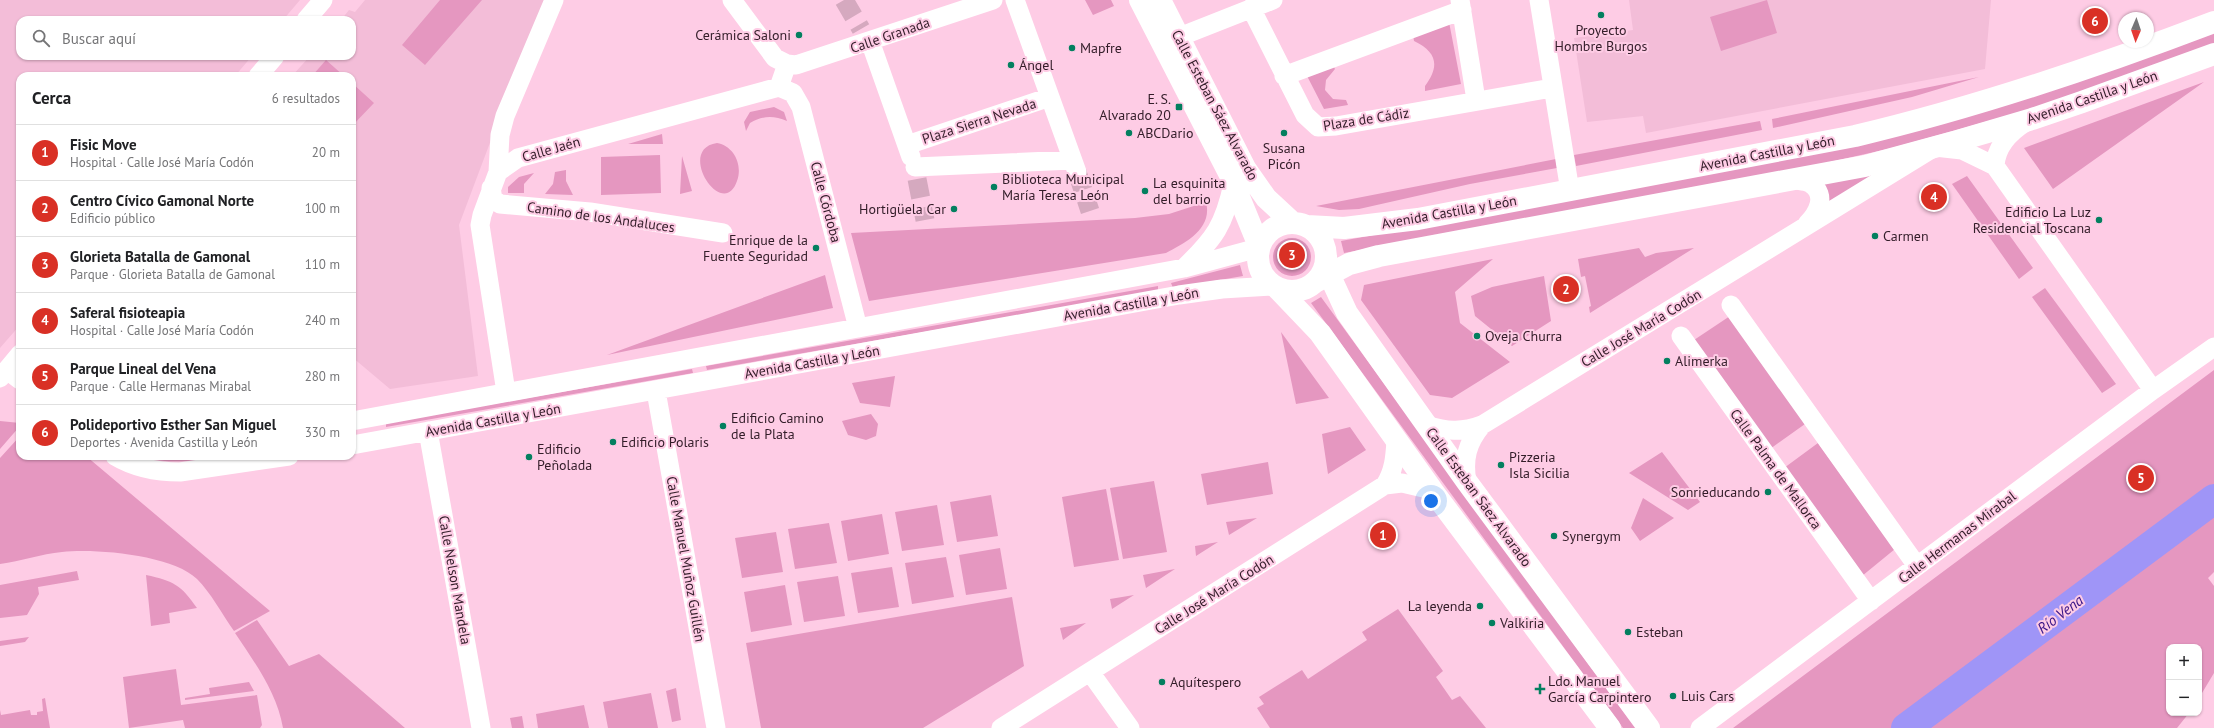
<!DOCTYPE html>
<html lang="es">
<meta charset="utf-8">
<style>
:root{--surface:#fff;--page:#f6f6f6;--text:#202124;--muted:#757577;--line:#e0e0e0;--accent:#d93025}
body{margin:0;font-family:"PT Sans",sans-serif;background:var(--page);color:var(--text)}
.controls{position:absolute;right:12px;bottom:12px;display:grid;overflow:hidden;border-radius:8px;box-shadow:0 1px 3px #0004}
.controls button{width:36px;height:36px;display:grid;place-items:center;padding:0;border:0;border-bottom:1px solid var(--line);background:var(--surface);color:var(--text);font:20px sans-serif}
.compass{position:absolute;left:2118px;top:12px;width:36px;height:36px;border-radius:50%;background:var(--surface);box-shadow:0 1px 3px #0004;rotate:182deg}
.you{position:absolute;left:1431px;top:501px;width:14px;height:14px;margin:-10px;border:3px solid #fff;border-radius:50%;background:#1a73e8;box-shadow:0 0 0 6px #1a73e833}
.badge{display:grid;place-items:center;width:26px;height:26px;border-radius:50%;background:var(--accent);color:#fff;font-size:13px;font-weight:700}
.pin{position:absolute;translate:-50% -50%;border:2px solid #fff;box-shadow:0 1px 4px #0006}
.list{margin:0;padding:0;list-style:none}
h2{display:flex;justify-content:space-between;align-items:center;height:52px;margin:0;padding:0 16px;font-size:17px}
h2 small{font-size:13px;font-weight:400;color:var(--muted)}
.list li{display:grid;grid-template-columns:26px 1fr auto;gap:12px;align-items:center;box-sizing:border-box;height:56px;padding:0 16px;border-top:1px solid var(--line)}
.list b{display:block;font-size:15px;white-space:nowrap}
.list p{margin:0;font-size:13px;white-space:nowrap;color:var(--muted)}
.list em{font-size:13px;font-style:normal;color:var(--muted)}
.icon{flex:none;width:22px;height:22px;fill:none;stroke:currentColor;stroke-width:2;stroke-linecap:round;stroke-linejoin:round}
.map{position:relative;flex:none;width:2214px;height:728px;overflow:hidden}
.search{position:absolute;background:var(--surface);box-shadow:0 1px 3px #0004;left:16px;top:16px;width:340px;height:44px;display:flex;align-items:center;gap:10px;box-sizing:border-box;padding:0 14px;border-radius:12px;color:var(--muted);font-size:15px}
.panel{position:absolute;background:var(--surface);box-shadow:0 1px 3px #0004;left:16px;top:72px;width:340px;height:388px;border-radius:12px}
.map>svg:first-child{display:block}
.built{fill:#f3bdd8}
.green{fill:#e597c0}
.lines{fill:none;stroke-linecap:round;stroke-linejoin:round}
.river{stroke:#9f95f7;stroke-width:30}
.minor-tunnel{stroke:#d5a9bf;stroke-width:19;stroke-dasharray:19 10;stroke-linecap:butt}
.minor{stroke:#fff;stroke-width:19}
.major{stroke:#fff;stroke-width:22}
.poi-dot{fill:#037f5f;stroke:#fecce5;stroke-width:1.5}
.labels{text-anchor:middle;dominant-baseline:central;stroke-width:4;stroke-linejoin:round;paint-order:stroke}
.poi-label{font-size:14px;fill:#331d29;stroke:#fecce5;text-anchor:start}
.street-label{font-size:14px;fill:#331d29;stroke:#fecce5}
.water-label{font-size:15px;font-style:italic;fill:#381386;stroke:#fecce5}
</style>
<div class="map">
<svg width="2214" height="728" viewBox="0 0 2214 728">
<rect width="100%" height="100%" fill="#fecce5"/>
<path class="built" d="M0,0H300L283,20H20V56H252L235,76H20V325L0,348Z
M365,0H547L517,71L459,225L478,376L390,389L352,357V76H292L310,56H352V20H341L349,10L355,12Z
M1629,0H1991L1985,69L1646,133L1643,116L1587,122L1574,38L1633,30Z"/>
<path class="green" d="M440,0H482L425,65L402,45Z
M1085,0H1111L1114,6L1093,15Z
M1767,0L1777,33L1721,51L1710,17Z
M1449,22L1461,84L1425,91V86C1440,66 1437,52 1414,41L1413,35Z
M2214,31V44L2063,100L1892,148L1821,164L1344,253L1341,241L1773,162Z
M326,60L344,76H312Z
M1333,65L1335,69L1326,80L1325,90L1333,99L1346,100L1348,105L1324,109L1306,74Z
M1979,77L1912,97L1773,128L1772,119Z
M2204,82L2053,189L2024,148Z
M352,83L374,103L352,126Z
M774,107L784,112L787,121C773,115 762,116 750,123L746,131L744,122L750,112Z
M1760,121L1762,130L1576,166L1574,155Z
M662,134L663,144H628Z
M717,143C734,146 743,165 737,181C723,222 675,149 717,143Z
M660,155L661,193L601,195V157Z
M682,156L692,191L680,194Z
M1556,159L1557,168L1470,184L1359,209L1339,210L1316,206Z
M1897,166L1829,207L1824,183Z
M566,170V181L573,195L545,194L553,184L555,172Z
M534,173L524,184V193H508V187L519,177Z
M1967,176L2033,268L2019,279L1952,184Z
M1206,202C1213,229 1185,243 1166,253L869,301L851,233L1135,218L1169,214Z
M1273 257a19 19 0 1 1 38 0a19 19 0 1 1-38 0Z
M1639,248L1645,257L1656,253L1694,248L1590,313L1589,307L1591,306L1585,276L1581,277L1578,259Z
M1493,259L1455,292L1460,323L1510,362L1452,398L1430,395L1361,300L1364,285Z
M1240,265L1243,276L1173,288L1171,283Z
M825,275L833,308L607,355Z
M1544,276L1551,321L1512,346L1475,316L1471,296L1492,287Z
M1158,286V291L707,370L706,366Z
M2045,288L2116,384L2102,393L2032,297Z
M1321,297L1635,728H1623L1311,303Z
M1730,316L1805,424L1770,449L1694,340Z
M1281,332L1329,398L1296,404Z
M692,369L693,373L386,427V423Z
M2214,370V572L2208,578L2214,586V673L2199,698V647H2169V713H2189L2177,728H1733Z
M895,376L890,407L860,403L852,383Z
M871,414L878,424L876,436L866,440L848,435L842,421Z
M0,421L20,423V426L0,449Z
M1350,427L1366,450L1328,474L1322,434Z
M20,436V456H86L270,611L234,631C222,614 211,593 197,579C173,555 95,548 62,552C41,554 21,561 0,564V458Z
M1818,443L1895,549L1862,576L1784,468Z
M1662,452L1700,502L1688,510L1629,473Z
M131,456L170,458L226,456C187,462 169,464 131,456Z
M1268,462L1273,494L1207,505L1201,474Z
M1154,481L1167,552L1123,559L1110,488Z
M1106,489L1119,560L1074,567L1062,497Z
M991,495L998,536L957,542L950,502Z
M1643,498L1674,518L1640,541L1631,528Z
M937,505L944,545L902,551L895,512Z
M882,514L889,554L848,561L841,521Z
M1257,518L1229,535L1226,522Z
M829,523L837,563L795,569L788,529Z
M776,532L783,572L742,578L735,538Z
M1218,542L1196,556L1195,546Z
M1000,548L1007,589L966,595L959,555Z
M946,557L954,597L912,604L905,563Z
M892,567L899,607L858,613L851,573Z
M1175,569L1146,588L1143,575Z
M77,571L79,580L38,587L39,594L27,615L0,618V585Z
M146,575C174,581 181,585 197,608L169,613L170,623L151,626Z
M838,576L845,616L804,622L797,582Z
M785,585L792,625L751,632L744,592Z
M1134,595L1112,609L1110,599Z
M1012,597L1024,666L923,728H761L746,643Z
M1398,609L1443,671L1436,677L1452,700L1460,696L1486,728H1270L1257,708L1264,704L1259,697L1302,670L1308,679L1367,640L1362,632Z
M257,620L289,666L319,654L405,728H283C277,693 255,663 235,633Z
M1086,623L1063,640L1060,628Z
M29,637L25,642L0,646V641Z
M176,669L181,705L257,695L262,725L260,728H185L183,720L129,728L123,677Z
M249,682L254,691L185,700V698L210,694L209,688Z
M676,688L681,720L672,722L666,691Z
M651,693L658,728H608L603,702Z
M45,698L50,728H0V710L1,715L30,710L31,715H37V712L43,711L42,699Z
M584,705L589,728H538L536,714Z
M522,716L524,728H512L510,718Z"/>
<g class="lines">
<path class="river" d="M1906,728L2214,499"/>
<path class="minor-tunnel" d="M844,0L861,29
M1077,172L1090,211
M917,179L925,220"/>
<path class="minor" d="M732,0L775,58L787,64L796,65L993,0
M1015,0L1077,172
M1460,0L1476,100
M1539,0L1570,191
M1251,8L1305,115L1318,127L1336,126L1552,88
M306,20L323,0
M1179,37L1273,0
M870,41L911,157
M258,76L275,56
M1284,76L1462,10
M779,87L793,93L801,107L858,328
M907,145L1050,97
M1995,166C1996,146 2010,132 2026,122
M915,167L1072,160
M498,172L500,135L505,116L554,0
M1795,180C1800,181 1807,181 1811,184C1828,195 1817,214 1807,224
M491,188L493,199L500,204L590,212L723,233
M1185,267C1215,238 1224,225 1233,184
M1731,305L1917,566
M1681,336L1871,601
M7,370L20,380
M0,378L20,354
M656,391L716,728
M506,392L480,225L482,215L498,172L518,158L779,87L787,64
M352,421L1184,268L1258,248
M1426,425C1446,431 1461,433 1482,425L1935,147L1962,150L1995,166L2153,390
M428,431L481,728
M352,445L1179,295L1222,289L1273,286
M115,456C135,468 158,472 180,472L289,456
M1467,482C1463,459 1467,443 1482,425
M1385,485C1394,471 1395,457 1396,440
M1090,672L1130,728
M1001,728L1385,485L1402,483L1432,490
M1700,728L2153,390L2214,347"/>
<path class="major" d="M1140,0L1230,175L1259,246
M1160,0L1245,168L1266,198L1293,223
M1258 257a34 34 0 1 1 68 0a34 34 0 1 1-68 0Z
M1307,226L1344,228L1418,219L1855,136C1978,107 2096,67 2214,22
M1326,258L1329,274L1347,313L1467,482L1649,728
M1315,282L1349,264L1379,256L1865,166L1957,141L2032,119L2082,102L2214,54
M1277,288L1320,333L1432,490L1610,728"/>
</g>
<g class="poi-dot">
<circle cx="1601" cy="15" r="4"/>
<circle cx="799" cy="35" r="4"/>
<circle cx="1072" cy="48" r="4"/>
<circle cx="1011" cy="65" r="4"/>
<rect x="1175" y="103" width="8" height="8" rx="2"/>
<circle cx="1129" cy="133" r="4"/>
<circle cx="1284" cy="133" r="4"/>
<circle cx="994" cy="187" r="4"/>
<circle cx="1145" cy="191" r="4"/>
<circle cx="954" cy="209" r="4"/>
<circle cx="2099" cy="220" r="4"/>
<circle cx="1875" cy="236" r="4"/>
<circle cx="816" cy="248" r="4"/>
<circle cx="1477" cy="336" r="4"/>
<circle cx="1667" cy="361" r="4"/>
<circle cx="723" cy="426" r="4"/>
<circle cx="613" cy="442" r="4"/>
<circle cx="529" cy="457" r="4"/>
<circle cx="1501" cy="465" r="4"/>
<circle cx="1768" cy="492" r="4"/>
<circle cx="1554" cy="536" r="4"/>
<circle cx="1480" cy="606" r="4"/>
<circle cx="1492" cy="623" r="4"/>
<circle cx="1628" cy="632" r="4"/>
<circle cx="1162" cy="682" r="4"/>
<path d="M1538 683h4v4h4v4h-4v4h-4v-4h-4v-4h4z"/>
<circle cx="1673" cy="696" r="4"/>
</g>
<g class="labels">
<g class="poi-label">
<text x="1601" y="30" text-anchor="middle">Proyecto<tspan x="1601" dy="16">Hombre Burgos</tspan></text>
<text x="791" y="35" text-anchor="end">Cerámica Saloni</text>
<text x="1080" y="48">Mapfre</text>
<text x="1019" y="65">Ángel</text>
<text x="1171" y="99" text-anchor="end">E. S.<tspan x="1171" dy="16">Alvarado 20</tspan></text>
<text x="1137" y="133">ABCDario</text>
<text x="1284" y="148" text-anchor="middle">Susana<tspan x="1284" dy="16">Picón</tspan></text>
<text x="1002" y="179">Biblioteca Municipal<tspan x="1002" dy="16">María Teresa León</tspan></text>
<text x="1153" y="183">La esquinita<tspan x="1153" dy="16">del barrio</tspan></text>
<text x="946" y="209" text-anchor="end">Hortigüela Car</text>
<text x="2091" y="212" text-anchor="end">Edificio La Luz<tspan x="2091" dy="16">Residencial Toscana</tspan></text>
<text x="1883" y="236">Carmen</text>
<text x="808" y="240" text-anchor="end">Enrique de la<tspan x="808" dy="16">Fuente Seguridad</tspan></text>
<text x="1485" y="336">Oveja Churra</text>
<text x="1675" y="361">Alimerka</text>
<text x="731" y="418">Edificio Camino<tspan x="731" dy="16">de la Plata</tspan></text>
<text x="621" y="442">Edificio Polaris</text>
<text x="537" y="449">Edificio<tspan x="537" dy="16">Peñolada</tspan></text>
<text x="1509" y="457">Pizzeria<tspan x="1509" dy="16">Isla Sicilia</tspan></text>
<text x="1760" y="492" text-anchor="end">Sonrieducando</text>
<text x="1562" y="536">Synergym</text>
<text x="1472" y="606" text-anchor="end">La leyenda</text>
<text x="1500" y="623">Valkiria</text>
<text x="1636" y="632">Esteban</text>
<text x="1548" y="681">Ldo. Manuel<tspan x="1548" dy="16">García Carpintero</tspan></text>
<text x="1170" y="682">Aquítespero</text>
<text x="1681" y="696">Luis Cars</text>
</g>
<g class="street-label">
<text transform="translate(890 35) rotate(-19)">Calle Granada</text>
<text transform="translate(2092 97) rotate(-19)">Avenida Castilla y León</text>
<text transform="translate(1215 105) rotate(62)">Calle Esteban Sáez Alvarado</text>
<text transform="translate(1366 119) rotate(-9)">Plaza de Cádiz</text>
<text transform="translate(979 121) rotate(-18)">Plaza Sierra Nevada</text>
<text transform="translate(551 149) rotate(-16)">Calle Jaén</text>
<text transform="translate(1767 153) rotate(-11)">Avenida Castilla y León</text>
<text transform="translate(826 202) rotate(75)">Calle Córdoba</text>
<text transform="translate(1449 212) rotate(-10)">Avenida Castilla y León</text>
<text transform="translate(601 217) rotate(8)">Camino de los Andaluces</text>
<text transform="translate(1131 304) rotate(-10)">Avenida Castilla y León</text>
<text transform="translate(1641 328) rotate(-31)">Calle José María Codón</text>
<text transform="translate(812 362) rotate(-10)">Avenida Castilla y León</text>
<text transform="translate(493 420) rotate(-10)">Avenida Castilla y León</text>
<text transform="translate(1776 469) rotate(54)">Calle Palma de Mallorca</text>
<text transform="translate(1479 497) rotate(54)">Calle Esteban Sáez Alvarado</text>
<text transform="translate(1957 537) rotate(-37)">Calle Hermanas Mirabal</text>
<text transform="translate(686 559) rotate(80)">Calle Manuel Muñoz Guillén</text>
<text transform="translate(455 580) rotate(80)">Calle Nelson Mandela</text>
<text transform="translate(1214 594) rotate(-32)">Calle José María Codón</text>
</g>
<g class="water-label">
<text transform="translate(2060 614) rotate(-37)">Río Vena</text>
</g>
</g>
</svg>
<div class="controls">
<button>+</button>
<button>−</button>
</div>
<svg class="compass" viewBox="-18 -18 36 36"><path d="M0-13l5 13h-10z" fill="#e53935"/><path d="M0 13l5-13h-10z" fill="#757577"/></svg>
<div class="you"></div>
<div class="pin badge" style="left:1383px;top:535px">1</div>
<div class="pin badge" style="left:1566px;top:289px">2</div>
<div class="pin badge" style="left:1292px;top:255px">3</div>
<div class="pin badge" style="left:1934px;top:197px">4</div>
<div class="pin badge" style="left:2141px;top:478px">5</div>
<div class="pin badge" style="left:2095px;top:21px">6</div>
<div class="search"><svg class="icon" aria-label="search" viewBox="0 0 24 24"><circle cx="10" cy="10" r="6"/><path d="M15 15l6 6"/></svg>Buscar aquí</div>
<section class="panel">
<h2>Cerca<small>6 resultados</small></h2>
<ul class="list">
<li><span class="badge">1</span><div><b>Fisic Move</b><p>Hospital · Calle José María Codón</p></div><em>20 m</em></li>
<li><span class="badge">2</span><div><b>Centro Cívico Gamonal Norte</b><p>Edificio público</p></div><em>100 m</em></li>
<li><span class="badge">3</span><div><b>Glorieta Batalla de Gamonal</b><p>Parque · Glorieta Batalla de Gamonal</p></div><em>110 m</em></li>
<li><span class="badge">4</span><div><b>Saferal fisioteapia</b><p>Hospital · Calle José María Codón</p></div><em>240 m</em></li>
<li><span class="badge">5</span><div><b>Parque Lineal del Vena</b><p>Parque · Calle Hermanas Mirabal</p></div><em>280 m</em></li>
<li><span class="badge">6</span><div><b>Polideportivo Esther San Miguel</b><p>Deportes · Avenida Castilla y León</p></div><em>330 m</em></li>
</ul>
</section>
</div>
